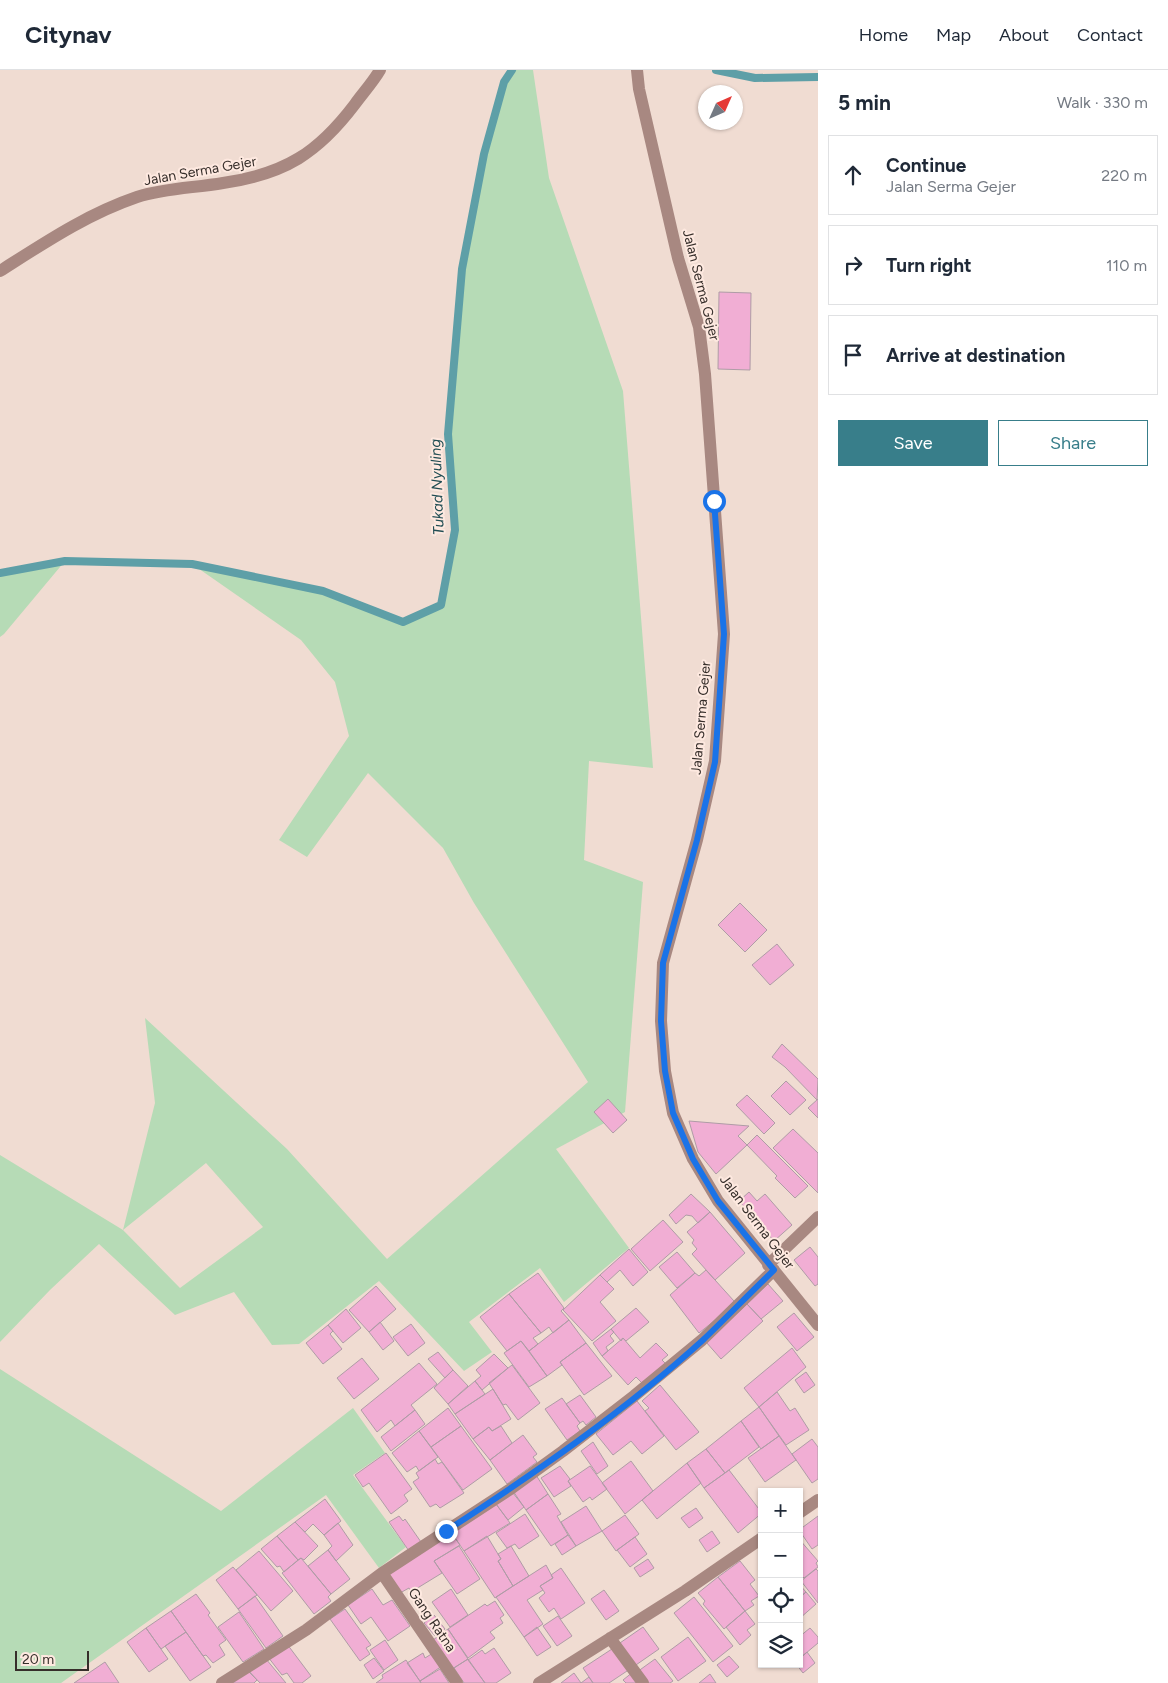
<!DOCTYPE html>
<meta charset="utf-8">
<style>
:root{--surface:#fff;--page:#f6f6f7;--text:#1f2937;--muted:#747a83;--line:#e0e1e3;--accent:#387e8a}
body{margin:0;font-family:Figtree,sans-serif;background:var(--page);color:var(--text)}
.controls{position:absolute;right:15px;bottom:15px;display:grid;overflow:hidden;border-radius:0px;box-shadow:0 1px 4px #0004}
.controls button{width:45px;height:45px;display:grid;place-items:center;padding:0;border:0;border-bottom:1px solid var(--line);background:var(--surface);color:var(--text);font:25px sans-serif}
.compass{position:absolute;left:698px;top:15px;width:45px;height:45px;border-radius:50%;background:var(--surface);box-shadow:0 1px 4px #0004;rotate:45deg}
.scale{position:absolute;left:15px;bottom:12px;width:74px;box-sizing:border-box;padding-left:5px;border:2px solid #362e2a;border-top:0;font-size:14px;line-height:18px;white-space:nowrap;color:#362e2a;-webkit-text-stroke:4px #fee9e0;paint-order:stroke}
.stop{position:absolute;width:15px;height:15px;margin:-11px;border:4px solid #1a73e8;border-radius:50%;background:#fff}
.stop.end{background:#1a73e8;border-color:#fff;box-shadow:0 1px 5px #0008}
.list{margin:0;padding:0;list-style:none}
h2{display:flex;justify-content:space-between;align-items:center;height:65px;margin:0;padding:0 20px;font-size:21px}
h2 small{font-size:16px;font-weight:400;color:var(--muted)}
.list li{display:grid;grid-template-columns:32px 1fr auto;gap:15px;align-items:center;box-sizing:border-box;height:80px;margin:0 10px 10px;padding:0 10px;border:1px solid var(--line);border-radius:0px}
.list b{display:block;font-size:19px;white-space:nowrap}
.list p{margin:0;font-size:16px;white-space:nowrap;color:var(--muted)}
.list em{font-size:16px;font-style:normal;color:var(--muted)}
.actions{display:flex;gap:10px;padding:15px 20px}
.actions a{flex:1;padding:11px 0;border:1px solid var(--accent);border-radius:0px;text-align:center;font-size:18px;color:var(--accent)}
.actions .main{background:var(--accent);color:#fff}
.icon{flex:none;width:28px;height:28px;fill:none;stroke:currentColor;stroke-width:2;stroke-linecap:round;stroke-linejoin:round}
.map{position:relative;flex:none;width:818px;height:1613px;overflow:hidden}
header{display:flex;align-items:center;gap:30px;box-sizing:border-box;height:70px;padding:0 25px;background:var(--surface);border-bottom:1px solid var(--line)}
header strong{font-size:24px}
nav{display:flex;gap:28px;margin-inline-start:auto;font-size:18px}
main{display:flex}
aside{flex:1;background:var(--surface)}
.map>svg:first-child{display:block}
.green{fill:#b6dbb6;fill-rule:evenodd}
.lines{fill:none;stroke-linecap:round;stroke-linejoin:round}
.stream{stroke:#5e9fa7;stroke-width:8}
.building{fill:#f1aed4;stroke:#af9ca6}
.minor{stroke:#a88881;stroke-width:12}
.route{stroke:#1a73e8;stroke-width:6}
.labels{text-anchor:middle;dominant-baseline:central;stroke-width:4;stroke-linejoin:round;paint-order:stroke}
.street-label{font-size:14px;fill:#362e2a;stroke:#fee9e0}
.water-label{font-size:15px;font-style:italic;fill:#214d53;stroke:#fee9e0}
</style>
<header>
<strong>Citynav</strong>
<nav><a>Home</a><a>Map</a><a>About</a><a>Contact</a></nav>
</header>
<main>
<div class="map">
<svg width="818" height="1613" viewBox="0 0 818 1613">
<rect width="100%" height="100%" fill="#f0dcd2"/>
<path class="green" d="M512,0H533L549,108L623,321L653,698L589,691L584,790L643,812L625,1042L556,1079L629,1178L564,1232L540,1198L469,1252L492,1282L464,1301L379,1211L299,1274L272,1275L234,1222L175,1245L99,1174L50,1220L0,1272V1085L123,1160L155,1033L145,948L287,1079L387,1189L588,1012L474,833L443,778L368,703L307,787L279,770L349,666L335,612L301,570L192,494L323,521L403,552L441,535L455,460L448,364L462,199L484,84L504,12ZM206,1093L263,1157L180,1218L123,1160Z
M65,491L4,564L0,567V503Z
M0,1299L221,1441L353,1338L385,1383L353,1405L406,1477L379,1498L326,1425L61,1613H0Z"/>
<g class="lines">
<path class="stream" d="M716,0L755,8L818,7
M0,503L65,491L192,494L323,521L403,552L441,535L455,460L448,364L462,199L484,84L504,12L512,0"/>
</g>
<path class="building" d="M719,222L751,223L750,300L718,299Z
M740,833L767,860L745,882L718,855Z
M777,874L794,895L770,915L752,895Z
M782,974L818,1009L817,1030L785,997L772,987Z
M786,1011L806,1030L790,1045L771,1026Z
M747,1025L775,1053L764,1064L736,1035Z
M608,1029L627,1050L613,1063L594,1042Z
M818,1029V1048L808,1038Z
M689,1051L749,1056L738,1066L747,1075L716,1104L698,1082Z
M793,1059L818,1083V1123L773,1078Z
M757,1065L808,1116L795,1128L775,1108L777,1106L747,1075Z
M749,1122L757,1131L765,1124L792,1155L774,1171L739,1131Z
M691,1124L710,1142L698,1153L692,1146L686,1145L676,1154L669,1145Z
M710,1142L745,1183L715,1210L692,1184L697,1179L692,1173L694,1170L687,1162Z
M663,1150L683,1172L650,1201L631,1179Z
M810,1177L818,1187V1214L815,1216L794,1190Z
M629,1179L648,1202L633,1216L620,1200L607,1212L600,1205Z
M677,1182L695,1203L677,1218L659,1197Z
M706,1200L734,1231L724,1243L699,1263L670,1225L695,1203L699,1206Z
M538,1203L564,1238L561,1241L569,1250L553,1263L549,1257L541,1263L509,1224Z
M600,1205L614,1219L600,1232L616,1251L592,1271L563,1240Z
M768,1214L783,1231L761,1249L747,1234Z
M376,1216L396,1239L369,1262L349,1240Z
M509,1224L541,1263L533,1268L538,1274L529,1281L521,1271L507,1281L480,1247Z
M747,1234L763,1251L721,1289L706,1272Z
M636,1238L649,1252L626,1271L623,1268L621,1271L611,1259Z
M346,1239L361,1258L343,1273L328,1255Z
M794,1243L814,1267L797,1281L777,1257Z
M569,1250L586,1273L560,1292L562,1295L547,1306L529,1281Z
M380,1252L394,1271L383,1280L369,1262Z
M411,1254L425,1273L408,1286L393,1267Z
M328,1255L333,1261L330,1264L342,1279L323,1294L306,1273Z
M611,1259L614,1262L610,1266L614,1271L606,1277L608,1281L602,1286L593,1273Z
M623,1268L640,1288L656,1273L668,1285L662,1290L666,1294L642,1313L636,1307L628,1315L602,1286Z
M521,1271L547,1306L529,1317L504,1283Z
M586,1273L612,1306L584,1325L560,1292Z
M792,1278L806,1297L759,1337L744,1318Z
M438,1282L453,1300L445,1308L428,1289Z
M494,1284L508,1298L482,1320L475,1311L481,1306L476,1300Z
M362,1288L379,1309L354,1329L337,1308Z
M419,1293L437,1314L411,1335L415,1340L395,1356L391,1350L377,1362L361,1340Z
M512,1295L540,1333L518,1350L506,1334L503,1335L489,1313Z
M453,1300L468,1316L448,1334L434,1318Z
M806,1302L815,1315L804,1323L795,1310Z
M475,1311L485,1324L455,1344L448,1334Z
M660,1315L699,1362L676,1380L645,1341L649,1338L642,1331Z
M493,1319L511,1349L492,1361L489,1357L473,1369L455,1344Z
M777,1322L790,1341L795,1338L809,1360L786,1375L759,1337Z
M580,1325L596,1347L586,1355L583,1351L580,1353L566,1334Z
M562,1328L580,1353L577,1356L580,1361L567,1370L545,1339Z
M637,1331L664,1366L642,1384L631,1371L613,1385L596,1364Z
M759,1337L779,1366L761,1379L741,1351Z
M448,1338L461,1356L431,1377L419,1361Z
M415,1340L425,1354L391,1381L381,1367Z
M741,1351L759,1377L725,1403L706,1379Z
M461,1356L492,1399L463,1420L431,1377Z
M501,1356L512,1373L490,1390L473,1369L489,1357L492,1361Z
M419,1361L438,1387L419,1401L416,1396L407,1402L392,1383Z
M523,1365L537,1384L533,1387L537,1392L507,1414L490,1390Z
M779,1366L796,1390L765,1412L748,1388Z
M812,1369L818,1377V1409L812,1413L792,1384Z
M593,1372L608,1396L597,1404L581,1381Z
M706,1379L725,1403L704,1418L687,1393Z
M386,1383L412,1419L404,1425L408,1431L391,1444L369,1413L363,1417L355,1405Z
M435,1389L438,1394L442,1392L464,1423L440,1438L436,1434L430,1437L413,1412L419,1408L416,1403Z
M631,1391L653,1421L625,1444L602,1413Z
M687,1393L701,1413L657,1449L642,1430Z
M560,1396L570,1409L568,1411L571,1416L554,1427L541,1408Z
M590,1396L607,1419L592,1430L590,1427L583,1432L568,1411Z
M729,1400L762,1443L738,1463L704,1418Z
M536,1405L548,1424L526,1440L513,1421Z
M513,1423L524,1437L508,1450L496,1434Z
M548,1424L561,1444L557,1446L568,1465L551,1476L526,1440Z
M325,1429L341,1451L324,1465L313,1454L305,1462L295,1452Z
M496,1434L510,1453L464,1481L451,1462Z
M586,1436L602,1461L576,1476L561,1452Z
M696,1438L703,1448L689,1458L681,1448Z
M525,1444L539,1466L519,1479L515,1474L507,1478L496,1463Z
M625,1445L639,1464L616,1481L602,1461Z
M399,1446L403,1451L405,1449L421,1472L409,1481L389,1452Z
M818,1446V1475L812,1479L799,1460Z
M295,1452L318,1476L304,1490L301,1488L298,1490L277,1466Z
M338,1453L353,1475L336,1491L328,1480L332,1476L324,1465Z
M712,1461L720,1473L707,1482L699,1470Z
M451,1462L460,1475L434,1491L442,1503L411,1522L409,1518L400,1523L387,1503Z
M568,1465L576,1476L562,1485L555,1474Z
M277,1466L298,1490L284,1502L280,1496L277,1497L261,1479Z
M487,1466L501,1489L498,1491L513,1516L495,1528L464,1481Z
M635,1467L647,1484L630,1497L617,1480Z
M799,1469L818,1491L816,1493L818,1497L804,1508L799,1503Z
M459,1476L480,1509L457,1524L434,1491Z
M511,1476L529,1506L513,1516L498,1491L501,1489L498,1484Z
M328,1480L350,1509L331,1524L308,1496Z
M259,1481L293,1521L271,1541L236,1500Z
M301,1488L331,1524L328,1527L331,1531L314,1544L282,1503Z
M648,1489L654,1498L640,1507L634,1498Z
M740,1491L755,1510L750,1514L759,1526L751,1531L754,1535L745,1541L718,1507Z
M546,1495L553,1508L540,1516L543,1520L527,1530L543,1554L524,1567L496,1527Z
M233,1497L257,1525L238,1539L216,1510Z
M561,1498L585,1533L561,1549L554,1538L549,1542L539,1528L545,1523L540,1516L553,1508L551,1505Z
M816,1499L818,1501V1533L801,1511Z
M718,1507L745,1541L724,1559L703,1534L705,1531L698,1523Z
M799,1514L806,1522L799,1528Z
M372,1519L383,1535L392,1530L410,1556L388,1571L371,1547L361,1554L348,1535Z
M451,1519L468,1545L450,1557L432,1532Z
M604,1520L619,1541L606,1550L591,1529Z
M806,1522L816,1534L799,1549V1528Z
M196,1524L210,1543L208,1545L226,1570L219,1575L225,1585L213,1593L206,1585L203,1586L171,1541Z
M255,1526L283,1566L266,1578L238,1539Z
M694,1527L733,1576L713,1592L674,1543Z
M495,1531L504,1545L500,1548L503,1553L490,1562L495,1568L468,1588L448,1559L485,1534L487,1536Z
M345,1539L371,1575L366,1578L370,1584L360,1591L330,1549Z
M171,1541L186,1562L161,1579L146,1558Z
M745,1541L755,1554L747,1560L751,1565L740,1575L726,1557Z
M239,1542L264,1579L243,1592L218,1557Z
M434,1545L445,1559L435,1566L424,1553Z
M558,1546L572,1566L557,1576L543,1556Z
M537,1557L551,1577L537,1586L524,1567Z
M643,1557L659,1579L633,1597L617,1575Z
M146,1558L168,1589L149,1602L127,1572Z
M810,1558L818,1567V1573L799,1589V1567Z
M448,1559L468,1589L452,1599L433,1570Z
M186,1562L211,1597L190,1611L165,1576Z
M688,1567L706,1591L678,1611L661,1587Z
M385,1570L398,1590L384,1600L370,1580Z
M287,1574L311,1606L302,1613H294L287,1603L282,1605L268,1587Z
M615,1577L630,1599L609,1613H593L583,1598Z
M494,1578L511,1603L496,1613H485L468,1590L482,1580L485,1584Z
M807,1582L815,1593L803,1603L796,1594H799V1589Z
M423,1583L425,1588L433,1583L442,1596L420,1611L407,1593Z
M729,1586L739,1597L727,1607L717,1595Z
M374,1588L384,1601L373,1609L364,1595Z
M266,1589L286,1613H260L248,1600Z
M468,1589L485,1613H464L454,1598Z
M655,1589L673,1611L670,1613H645L637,1602Z
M406,1590L421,1613H376L383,1608L382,1605Z
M105,1592L119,1613H74Z
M440,1599L449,1613H421L420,1611Z
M247,1600L257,1610L254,1613H230Z
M633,1602L641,1613H626L623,1610Z
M574,1603L581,1613L589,1607L593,1613H561Z
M710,1604L716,1613H699Z"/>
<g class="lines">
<path class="minor" d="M637,0L639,19L678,188L699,257L705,304L724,564L715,691L697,770L663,893L661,951L665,1001L673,1043L693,1089L718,1131L818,1255
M0,201C44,173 87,144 137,127C165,118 194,118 223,113C285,104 318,83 355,34C363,23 373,12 380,0
M768,1195L818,1147
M799,1443L818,1430
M382,1503L457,1613
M610,1568L643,1613
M222,1613L306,1560L382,1503L512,1418L563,1381L634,1326L702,1270L774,1200
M539,1613L685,1521L762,1468"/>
</g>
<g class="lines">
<path class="route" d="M446,1461C535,1403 624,1342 703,1270C727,1247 750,1223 774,1200L718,1131L693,1089L673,1043L665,1001L661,951L663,893L697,770L715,692L724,564L714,431"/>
</g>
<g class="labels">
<g class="street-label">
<text transform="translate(200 101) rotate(-10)">Jalan Serma Gejer</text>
<text transform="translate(701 215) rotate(76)">Jalan Serma Gejer</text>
<text transform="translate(701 648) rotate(-85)">Jalan Serma Gejer</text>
<text transform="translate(757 1152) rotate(53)">Jalan Serma Gejer</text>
<text transform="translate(432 1550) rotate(56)">Gang Ratna</text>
</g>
<g class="water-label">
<text transform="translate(437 417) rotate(-92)">Tukad Nyuling</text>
</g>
</g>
</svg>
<div class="controls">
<button>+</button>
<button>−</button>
<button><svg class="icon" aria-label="locate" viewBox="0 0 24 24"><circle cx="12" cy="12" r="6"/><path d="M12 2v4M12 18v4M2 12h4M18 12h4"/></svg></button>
<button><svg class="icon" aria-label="layers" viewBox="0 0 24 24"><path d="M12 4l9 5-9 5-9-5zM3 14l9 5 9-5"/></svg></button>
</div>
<svg class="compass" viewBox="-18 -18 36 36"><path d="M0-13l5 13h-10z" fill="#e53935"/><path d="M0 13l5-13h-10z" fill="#747a83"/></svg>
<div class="scale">20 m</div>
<div class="stop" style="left:714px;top:431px"></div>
<div class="stop end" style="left:446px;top:1461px"></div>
</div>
<aside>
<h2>5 min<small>Walk · 330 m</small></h2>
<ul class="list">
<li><svg class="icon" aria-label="ahead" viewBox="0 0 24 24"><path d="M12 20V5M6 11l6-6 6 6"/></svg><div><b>Continue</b><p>Jalan Serma Gejer</p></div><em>220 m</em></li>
<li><svg class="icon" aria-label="right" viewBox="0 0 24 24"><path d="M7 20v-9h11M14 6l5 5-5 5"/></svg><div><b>Turn right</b></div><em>110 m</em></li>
<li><svg class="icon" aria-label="arrive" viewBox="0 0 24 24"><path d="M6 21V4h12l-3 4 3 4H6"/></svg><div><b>Arrive at destination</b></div></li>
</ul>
<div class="actions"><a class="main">Save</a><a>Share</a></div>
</aside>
</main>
